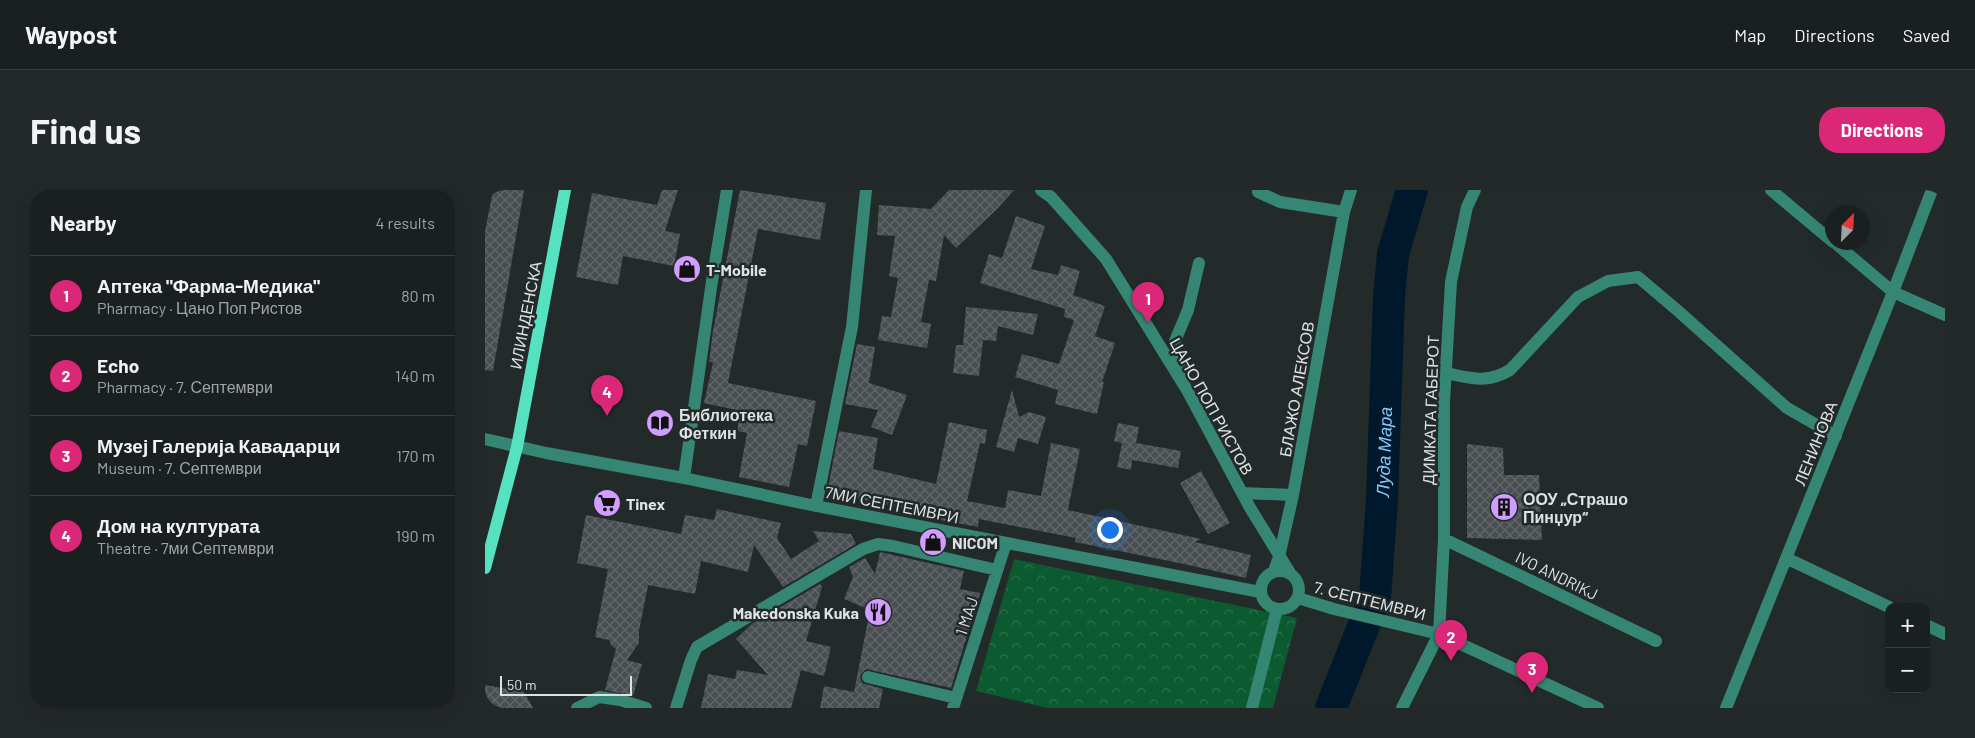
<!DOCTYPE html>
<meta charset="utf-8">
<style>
:root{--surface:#1a2020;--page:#232829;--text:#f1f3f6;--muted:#9fa3a5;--line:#383e3e;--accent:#db2777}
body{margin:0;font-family:Barlow,sans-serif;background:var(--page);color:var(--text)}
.controls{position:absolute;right:15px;bottom:15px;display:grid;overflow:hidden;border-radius:10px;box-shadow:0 5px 20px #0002}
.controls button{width:45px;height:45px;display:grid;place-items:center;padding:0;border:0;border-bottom:1px solid var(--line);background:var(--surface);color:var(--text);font:25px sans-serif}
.compass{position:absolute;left:1340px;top:15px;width:45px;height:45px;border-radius:50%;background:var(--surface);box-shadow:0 5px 20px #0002;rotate:24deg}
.scale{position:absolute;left:15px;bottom:12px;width:132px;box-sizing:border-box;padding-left:5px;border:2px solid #dee2e2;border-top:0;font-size:14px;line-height:18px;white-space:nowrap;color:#dee2e2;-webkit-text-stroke:4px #232a2a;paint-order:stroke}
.you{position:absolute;left:624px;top:339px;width:18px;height:18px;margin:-12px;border:4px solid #fff;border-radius:50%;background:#1a73e8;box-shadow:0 0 0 8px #1a73e833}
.badge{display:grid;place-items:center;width:32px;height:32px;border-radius:50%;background:var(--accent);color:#fff;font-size:16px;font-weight:700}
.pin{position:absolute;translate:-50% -41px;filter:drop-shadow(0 1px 2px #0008)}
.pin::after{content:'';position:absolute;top:26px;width:18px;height:15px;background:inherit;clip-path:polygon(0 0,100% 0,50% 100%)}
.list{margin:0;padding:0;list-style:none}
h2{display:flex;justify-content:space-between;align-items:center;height:65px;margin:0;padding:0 20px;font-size:21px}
h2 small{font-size:16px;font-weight:400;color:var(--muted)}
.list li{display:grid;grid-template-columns:32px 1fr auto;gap:15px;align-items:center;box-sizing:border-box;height:80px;padding:0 20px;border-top:1px solid var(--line)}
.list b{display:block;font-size:19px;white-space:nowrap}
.list p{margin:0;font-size:16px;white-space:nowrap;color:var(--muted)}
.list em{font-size:16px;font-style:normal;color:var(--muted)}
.map{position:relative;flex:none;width:1460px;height:518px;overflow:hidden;border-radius:20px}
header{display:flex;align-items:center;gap:30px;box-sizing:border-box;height:70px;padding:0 25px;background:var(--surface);border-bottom:1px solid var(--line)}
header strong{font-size:24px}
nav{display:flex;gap:28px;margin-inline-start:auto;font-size:18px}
.intro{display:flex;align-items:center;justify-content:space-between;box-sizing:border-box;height:120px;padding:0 30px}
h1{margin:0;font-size:35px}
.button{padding:12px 22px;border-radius:20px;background:var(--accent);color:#fff;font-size:18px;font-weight:700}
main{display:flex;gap:30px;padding:0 30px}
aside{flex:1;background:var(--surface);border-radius:20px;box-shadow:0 5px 20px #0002}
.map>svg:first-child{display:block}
.forest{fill:url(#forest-crowns)}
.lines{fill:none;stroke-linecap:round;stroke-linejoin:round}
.river{stroke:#00182b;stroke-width:32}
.building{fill:url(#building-cross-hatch)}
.minor{stroke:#358774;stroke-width:12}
.major{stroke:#56e1c1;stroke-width:12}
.labels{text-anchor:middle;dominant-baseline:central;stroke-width:5;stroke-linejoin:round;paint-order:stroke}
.poi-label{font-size:16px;font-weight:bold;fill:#dee2e2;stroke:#232a2a;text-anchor:start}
.street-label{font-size:16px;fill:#dee2e2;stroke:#232a2a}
.water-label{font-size:18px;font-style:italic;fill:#87c8f9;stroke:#232a2a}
</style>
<header>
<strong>Waypost</strong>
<nav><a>Map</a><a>Directions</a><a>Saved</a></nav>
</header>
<div class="intro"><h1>Find us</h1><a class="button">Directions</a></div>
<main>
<aside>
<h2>Nearby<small>4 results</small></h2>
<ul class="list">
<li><span class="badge">1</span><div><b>Аптека &quot;Фарма-Медика&quot;</b><p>Pharmacy · Цано Поп Ристов</p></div><em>80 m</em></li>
<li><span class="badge">2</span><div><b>Echo</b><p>Pharmacy · 7. Септември</p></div><em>140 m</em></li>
<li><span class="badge">3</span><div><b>Музеј Галерија Кавадарци</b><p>Museum · 7. Септември</p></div><em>170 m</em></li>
<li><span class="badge">4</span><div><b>Дом на културата</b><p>Theatre · 7ми Септември</p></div><em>190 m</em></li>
</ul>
</aside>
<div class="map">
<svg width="1460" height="518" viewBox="0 0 1460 518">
<defs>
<pattern id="forest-crowns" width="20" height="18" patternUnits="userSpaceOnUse" patternTransform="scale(1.25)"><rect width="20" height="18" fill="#0c5a2f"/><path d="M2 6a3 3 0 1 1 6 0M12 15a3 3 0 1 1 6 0" fill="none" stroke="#2f714d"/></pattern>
<pattern id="building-cross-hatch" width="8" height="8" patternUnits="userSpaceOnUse" patternTransform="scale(1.25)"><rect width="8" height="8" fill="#484e51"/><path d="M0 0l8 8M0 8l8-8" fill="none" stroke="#62676a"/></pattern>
</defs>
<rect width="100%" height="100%" fill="#232a2a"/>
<path class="forest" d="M529,369L812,428L788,518H562L491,501Z"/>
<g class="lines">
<path class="river" id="s1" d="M846,518L890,407L897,310L904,106L908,64L927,0"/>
</g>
<path class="building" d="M8,0H39L8,181L0,180V42Z
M177,0H193L180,41L195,44L189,76L138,66L133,95L91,87L107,3L172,15Z
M255,0L341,13L335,50L273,39L243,193L331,211L322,256L313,254L304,297L254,287L262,243L252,241L256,221L219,213L228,172H224L228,141Z
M464,0H529L512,19L471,58L459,45L451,91L444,90L436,132L446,134L442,158L393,150L397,126L406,127L413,88L404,86L410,46L392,45L394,15L446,19Z
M531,26L560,36L546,79L573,85L576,75L595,81L588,105L620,116L610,146L630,153L617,192H619L612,224L570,214L573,200L530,187L537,164L574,174L589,130L579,127L580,119L495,93L504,64L517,68Z
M481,117L553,124L548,145L513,136L511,151L498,150L494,186L468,183L471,155H478Z
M372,154L390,157L384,193L422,205L407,245L386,237L393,220L360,214Z
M527,200L534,227L544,222L561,227L553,254L533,248L529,262L511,257Z
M464,232L502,240L500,254L495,253L482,311L520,318L523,300L556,306L566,253L595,259L583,320L716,349L710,352L766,365L761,388L699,374L590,352L591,348L494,329L493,337L456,330V328L400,314L342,303L354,241L393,248L388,279L451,294Z
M633,233L654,237L651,253L696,261L693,278L647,270L646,280L632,277L637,253L629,251Z
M982,254L1018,258L1019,285H1054L1057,350L982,348Z
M716,281L745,333L723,344L695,293Z
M232,319L296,333L292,348L306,369L334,351L328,341L366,344L371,354L298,397L269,355L263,382L216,371L210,404L163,395L154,441V453L142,470L157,474L148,506L120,500L131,459L126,455L124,450L110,447L123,379L92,373L101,325L196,344L200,325L229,330Z
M395,362L479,381L475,399L495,403L466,498L381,479L375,485L377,493L398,499L394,518H335L339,496L369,502L385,420L359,409L368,387L364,377L380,368L390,384Z
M335,394L337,397L321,451L346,457L339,486L316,480L306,518H216L223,484L250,489L252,480L283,485L251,449L268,433Z
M0,495L39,502L48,518H0Z"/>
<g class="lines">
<path class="minor" d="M556,0L566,7L621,69L702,200L764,316L805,383
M1286,0L1348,52
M773,2L795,12L859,22
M1349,52L1408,102L1460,125
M961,183C986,188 1002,194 1025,180L1093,107L1123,91L1153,87L1192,120L1302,218L1351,246
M698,186L691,161L690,151L703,120L714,73
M0,249L61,263L199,288L331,316L775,402
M199,288L227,91L242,0
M757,303L808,305
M331,316L367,137L381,0
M959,349L1171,451
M1301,368L1404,417
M776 400a19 19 0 1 1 38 0a19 19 0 1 1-38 0Z
M789,381L794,367L808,305L859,22L866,0
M813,408L849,419L954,444L1113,518
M1441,435L1460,444
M383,487L471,508
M92,518L114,507L135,510L161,518
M191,518L206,470L212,457L378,359L393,354L408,356L512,380
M468,518L521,353
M767,518L792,419
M917,518L954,444L959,349V212L966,92L982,17L990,0
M1241,518L1408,102L1447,0"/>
<path class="major" d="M0,378L32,257L80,0"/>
</g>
<defs>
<g id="shop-disc" transform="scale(1.4375)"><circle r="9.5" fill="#d19dfe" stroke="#232a2a"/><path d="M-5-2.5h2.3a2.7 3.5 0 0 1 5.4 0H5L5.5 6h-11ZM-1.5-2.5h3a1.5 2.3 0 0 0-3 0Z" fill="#111"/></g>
<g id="library-disc" transform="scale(1.4375)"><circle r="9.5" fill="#d19dfe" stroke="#232a2a"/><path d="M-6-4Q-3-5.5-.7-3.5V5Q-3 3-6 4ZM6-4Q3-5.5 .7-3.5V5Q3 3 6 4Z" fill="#111"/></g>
<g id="supermarket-disc" transform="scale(1.4375)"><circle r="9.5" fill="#d19dfe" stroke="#232a2a"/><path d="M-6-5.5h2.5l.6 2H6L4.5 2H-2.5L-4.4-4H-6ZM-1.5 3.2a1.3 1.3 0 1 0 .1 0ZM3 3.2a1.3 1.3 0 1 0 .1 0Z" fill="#111"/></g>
<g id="building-disc" transform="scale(1.4375)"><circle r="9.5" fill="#d19dfe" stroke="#232a2a"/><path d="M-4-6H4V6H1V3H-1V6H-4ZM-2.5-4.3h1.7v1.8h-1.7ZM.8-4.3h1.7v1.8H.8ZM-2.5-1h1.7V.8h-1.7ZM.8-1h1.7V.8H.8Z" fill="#111"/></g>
<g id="restaurant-disc" transform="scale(1.4375)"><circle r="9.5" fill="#d19dfe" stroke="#232a2a"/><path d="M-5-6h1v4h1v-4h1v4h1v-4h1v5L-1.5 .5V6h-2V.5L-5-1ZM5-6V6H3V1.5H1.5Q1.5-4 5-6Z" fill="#111"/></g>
</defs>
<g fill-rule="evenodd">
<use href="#shop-disc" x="202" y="79"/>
<use href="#library-disc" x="175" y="233"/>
<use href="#supermarket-disc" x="122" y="313"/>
<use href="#building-disc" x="1019" y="317"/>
<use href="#shop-disc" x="448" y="352"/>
<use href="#restaurant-disc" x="393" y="422"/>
</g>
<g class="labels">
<g class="poi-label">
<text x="221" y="79">T-Mobile</text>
<text x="194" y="224">Библиотека<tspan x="194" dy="18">Феткин</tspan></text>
<text x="1038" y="308">ООУ „Страшо<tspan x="1038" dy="18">Пинџур“</tspan></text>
<text x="141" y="313">Tinex</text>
<text x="467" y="352">NICOM</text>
<text x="374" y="422" text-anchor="end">Makedonska Kuka</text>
</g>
<g class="street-label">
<text transform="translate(40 125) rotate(-79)">ИЛИНДЕНСКА</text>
<text transform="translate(811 199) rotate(-80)">БЛАЖО АЛЕКСОВ</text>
<text transform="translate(727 216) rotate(61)">ЦАНО ПОП РИСТОВ</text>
<text transform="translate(945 220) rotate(-88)">ДИМКАТА ГАБЕРОТ</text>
<text transform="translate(1330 253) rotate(-68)">ЛЕНИНОВА</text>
<text transform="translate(407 314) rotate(11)">7МИ СЕПТЕМВРИ</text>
<text transform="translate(1072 385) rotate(26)">IVO ANDRIKJ</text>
<text transform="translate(885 410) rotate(14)">7. СЕПТЕМВРИ</text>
<text transform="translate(481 426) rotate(-72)">1 MAJ</text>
</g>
<g class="water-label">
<text stroke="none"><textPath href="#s1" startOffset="265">Луда Мара</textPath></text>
</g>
</g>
</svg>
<div class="controls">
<button>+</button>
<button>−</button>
</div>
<svg class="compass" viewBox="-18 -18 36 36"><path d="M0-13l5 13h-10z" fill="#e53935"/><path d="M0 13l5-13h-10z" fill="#9fa3a5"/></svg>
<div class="scale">50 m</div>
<div class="you"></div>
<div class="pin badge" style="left:663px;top:133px">1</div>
<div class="pin badge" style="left:966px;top:471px">2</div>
<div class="pin badge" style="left:1047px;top:503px">3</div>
<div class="pin badge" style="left:122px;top:226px">4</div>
</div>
</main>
